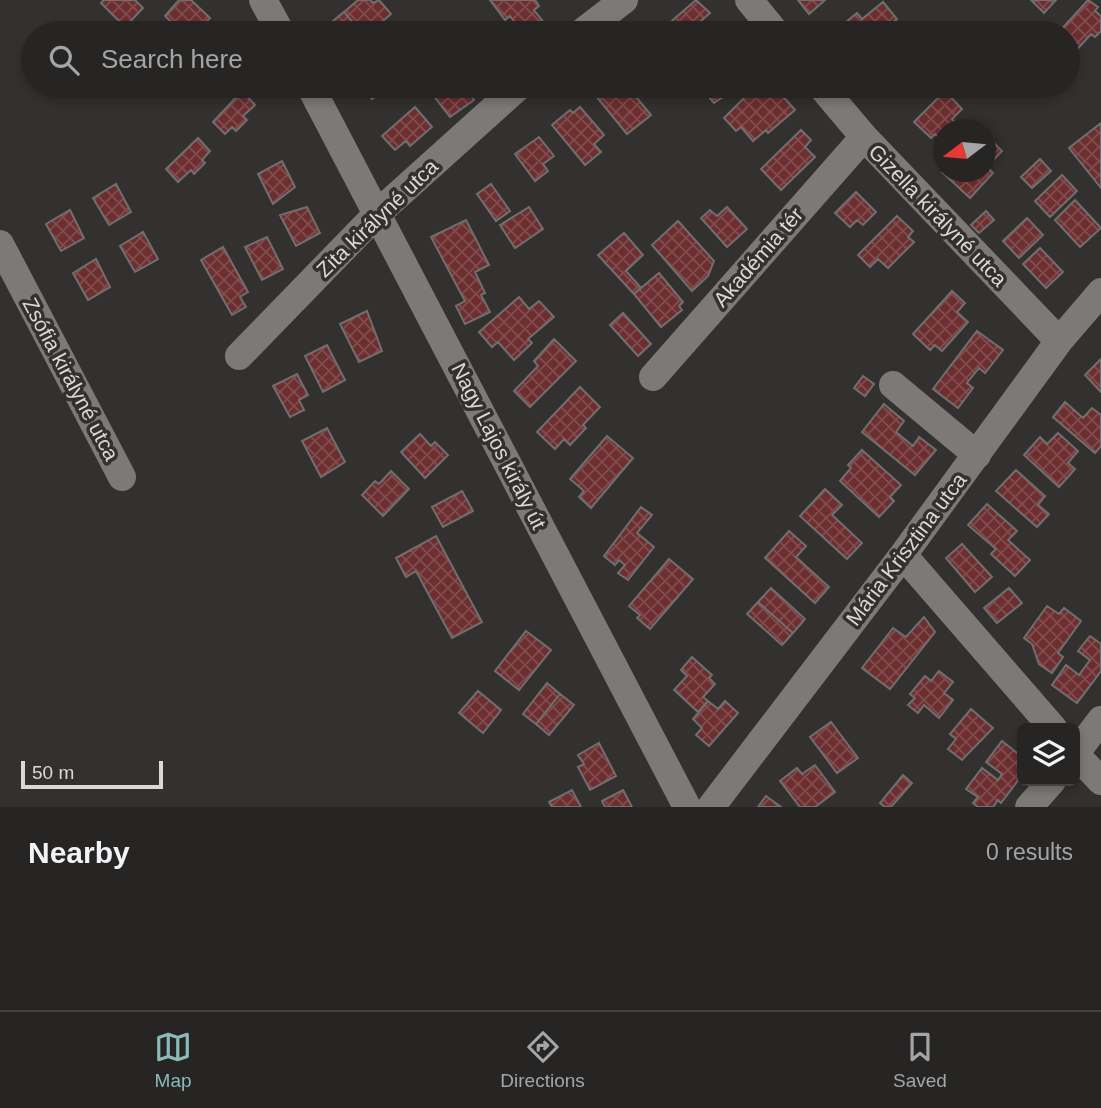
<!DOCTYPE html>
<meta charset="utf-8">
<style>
:root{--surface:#262524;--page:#323131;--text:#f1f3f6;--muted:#a4a5a6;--line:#424241;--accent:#8bbbb9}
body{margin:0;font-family:Helvetica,sans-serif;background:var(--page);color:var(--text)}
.controls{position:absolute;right:21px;bottom:21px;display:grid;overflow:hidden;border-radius:10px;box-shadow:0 4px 10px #0003}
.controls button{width:63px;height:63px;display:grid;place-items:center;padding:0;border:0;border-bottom:2px solid var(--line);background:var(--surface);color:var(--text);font:35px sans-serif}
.compass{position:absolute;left:933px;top:119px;width:63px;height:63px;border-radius:50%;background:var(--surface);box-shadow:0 4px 10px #0003;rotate:254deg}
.scale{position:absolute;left:21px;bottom:18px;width:142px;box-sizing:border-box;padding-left:7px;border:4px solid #dad9d8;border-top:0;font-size:19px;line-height:24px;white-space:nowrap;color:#dad9d8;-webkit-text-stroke:5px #333130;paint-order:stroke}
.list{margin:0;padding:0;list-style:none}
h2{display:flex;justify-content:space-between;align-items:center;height:91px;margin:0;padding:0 28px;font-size:30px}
h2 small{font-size:23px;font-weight:400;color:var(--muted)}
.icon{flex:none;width:38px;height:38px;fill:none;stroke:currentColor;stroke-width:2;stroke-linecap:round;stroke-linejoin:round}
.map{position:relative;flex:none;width:1101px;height:807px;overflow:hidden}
.search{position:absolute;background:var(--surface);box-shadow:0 4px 10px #0003;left:21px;right:21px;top:21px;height:77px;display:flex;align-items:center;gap:18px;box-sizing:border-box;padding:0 24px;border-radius:38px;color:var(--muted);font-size:26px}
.sheet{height:203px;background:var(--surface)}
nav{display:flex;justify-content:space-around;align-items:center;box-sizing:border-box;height:98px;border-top:2px solid var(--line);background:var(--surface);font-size:19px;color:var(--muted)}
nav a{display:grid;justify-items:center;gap:4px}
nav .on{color:var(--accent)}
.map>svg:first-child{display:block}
.building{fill:url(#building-cross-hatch);stroke:#716e6e;stroke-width:2}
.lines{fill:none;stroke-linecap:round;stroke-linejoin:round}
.minor{stroke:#7c7977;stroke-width:28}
.labels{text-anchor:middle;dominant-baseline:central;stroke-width:7;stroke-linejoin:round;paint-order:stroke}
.street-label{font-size:21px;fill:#dad9d8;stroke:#333130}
</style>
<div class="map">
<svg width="1101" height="807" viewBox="0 0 1101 807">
<defs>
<pattern id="building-cross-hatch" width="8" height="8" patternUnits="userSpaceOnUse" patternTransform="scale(1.75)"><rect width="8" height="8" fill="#6d2e30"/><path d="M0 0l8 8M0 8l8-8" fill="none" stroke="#814c4d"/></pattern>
</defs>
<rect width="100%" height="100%" fill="#333130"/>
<path class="building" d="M104,0H135L143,8L125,27L101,3Z
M179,0H191L210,18L195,33H183L165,16Z
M358,0H370L373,3L379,0L391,14L369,33H362L344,12Z
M490,0H535L539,6L534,10L545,24L532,33H523L510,16L505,20Z
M696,0L710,13L687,33H674L667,25Z
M798,0H825L809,14Z
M1031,0H1056L1044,13Z
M1088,0L1098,7L1095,11L1101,16V31L1095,37L1091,34L1073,54L1068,49V33H1058Z
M883,2L897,19L880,33H833L857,13L862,19Z
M344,12L361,32L325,33L322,30Z
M485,22L492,32L499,26L504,33H454L468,23L473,30Z
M362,86H390L372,99Z
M426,86H464L474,100L450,117Z
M596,86H627L651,115L627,134L591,90Z
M699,86H740L714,103Z
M756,86H774L795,110L768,133L766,130L753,141L741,127L736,131L724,118Z
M242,91L255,105L243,116L247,120L236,131L232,127L225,134L213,122Z
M945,91L962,109L952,119L959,127L944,130L943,142L935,134L931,138L914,122Z
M415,107L432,127L410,146L406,141L395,150L382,136Z
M580,107L604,135L594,144L601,152L585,165L552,125L570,110L573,113Z
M1101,123V188L1069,148Z
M801,130L811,140L805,147L815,157L781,190L761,169Z
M986,135L1002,151L987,167L993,173L970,198L943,173L986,172Z
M539,137L554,156L543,164L548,171L535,181L515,154Z
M198,138L210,151L202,160L205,163L194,174L191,170L178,182L166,169Z
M1040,159L1051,171L1032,188L1021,177Z
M282,161L295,187L273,204L258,174Z
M1062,175L1077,191L1050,217L1035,201Z
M116,184L131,212L109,225L93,198Z
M491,184L510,211L496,221L477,194Z
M856,192L876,212L863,225L857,220L850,227L835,213Z
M1075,200L1101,228L1080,247L1055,220Z
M307,207L320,233L296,246L280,215Z
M529,207L543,229L515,248L500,225Z
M727,207L747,229L727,247L701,218L710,210L717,216Z
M70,210L84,238L61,251L46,224Z
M986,211L994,220L979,233L971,225Z
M897,216L913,231L908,237L914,242L888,268L878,259L870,267L858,255Z
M1027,218L1043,235L1019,258L1003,241Z
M466,220L489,265L475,272L485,293L481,295L490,312L465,324L456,306L465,301L431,237Z
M678,221L714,261L708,276L692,291L652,245Z
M143,232L158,259L135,272L120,246Z
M624,233L643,255L626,271L641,288L634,294L598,255Z
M267,237L283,269L262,280L245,247Z
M223,247L248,292L240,297L246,307L232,315L201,260Z
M1040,248L1063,272L1046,288L1023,264Z
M96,259L110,287L88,300L73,273Z
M659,273L683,302L679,306L682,310L661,327L634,294Z
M952,291L965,303L957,312L968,322L942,351L935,345L930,350L913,334Z
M519,297L529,309L539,301L554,317L528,339L532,343L514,360L498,342L492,347L479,332Z
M367,311L382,351L359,362L340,324Z
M623,313L651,344L638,356L610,325Z
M977,331L1003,350L985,373L979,368L967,383L973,388L958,408L933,389Z
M554,339L576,361L530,407L514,391L538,366L534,361Z
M327,345L345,380L323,392L305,356Z
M1101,359V392L1085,375Z
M297,374L308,395L299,400L304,410L290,417L273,386Z
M863,376L874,384L865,396L854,388Z
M580,387L600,407L583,425L586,428L570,445L564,439L555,449L537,432Z
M1065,402L1083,418L1092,408L1101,415V446L1095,453L1053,417Z
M884,404L904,421L896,432L913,446L919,437L936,450L915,475L862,432Z
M327,428L345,462L321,477L302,441Z
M1058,433L1078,451L1068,463L1075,469L1059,487L1024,455L1040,437L1047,444Z
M420,434L431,446L435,442L448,455L425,478L401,452Z
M607,436L633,458L591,508L579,497L584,491L570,479Z
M862,450L901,485L890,497L894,501L879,517L840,481L851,468L848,465Z
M1016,470L1045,496L1038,505L1049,514L1037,527L996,491Z
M391,471L409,489L383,516L362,495L375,481L379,484Z
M825,489L842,505L832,515L862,543L847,559L800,516Z
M462,491L473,511L443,527L432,507Z
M987,504L1017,531L1008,540L1030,560L1015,576L991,554L996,549L968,525Z
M641,507L652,515L637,533L654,547L628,580L618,573L625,565L619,560L615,565L604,556Z
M789,531L806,546L796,557L829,587L815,603L765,558Z
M436,536L482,622L452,638L416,571L406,577L396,558Z
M962,544L992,577L975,592L946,558Z
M669,559L693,579L650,629L637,618L640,615L629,606Z
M771,588L805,619L793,633L758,602Z
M1009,588L1022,603L997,623L984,608Z
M758,602L793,633L782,645L747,614Z
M1047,606L1059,614L1064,608L1081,621L1058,653L1063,657L1052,673L1039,664L1032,644L1024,638Z
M924,617L935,632L890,689L862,668L893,628L906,637Z
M526,631L551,650L519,690L495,671Z
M1090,636L1101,644V671L1077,703L1052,685L1066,665L1079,675L1090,660L1078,651Z
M692,657L712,675L709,678L715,684L703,697L708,701L698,712L674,690L687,676L681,670Z
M939,671L953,682L944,693L953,700L939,718L924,705L918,713L908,705L915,698L910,694L925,676L931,681Z
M547,683L560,694L536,724L523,714Z
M478,691L501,710L483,733L459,713Z
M560,694L574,705L549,735L536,724Z
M708,701L718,709L725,701L738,713L709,746L696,735L702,728L693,719Z
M971,709L993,728L962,760L948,749L956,739L950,734Z
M831,722L858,758L837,773L810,737Z
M1002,741L1022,757V775L1001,803L998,800L993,807H978L973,803L978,797L966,789L982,768L998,780L1002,774L986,762Z
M599,743L616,776L590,790L578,767L584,764L578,755Z
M815,765L835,792L815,807H800L780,781L797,768L802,774Z
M903,775L912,783L891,807H885L880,803Z
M572,790L581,807H552L549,802Z
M623,790L632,807H605L602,801Z
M766,796L781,807H758Z"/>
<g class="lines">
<path class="minor" d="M263,0L281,33
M749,0L776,33
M581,33L624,0
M310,86L687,807
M821,86L864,137L1059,341
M0,244L122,477
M239,356L378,213L519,86
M653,377L864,137
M893,385L977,455
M903,555L1053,728
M1075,754L1101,720
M1075,754L1101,781
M711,807L903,555L1059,341L1101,292
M1029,807L1052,781"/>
</g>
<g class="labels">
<g class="street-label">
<text transform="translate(938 215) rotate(46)">Gizella királyné utca</text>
<text transform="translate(377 218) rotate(-44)">Zita királyné utca</text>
<text transform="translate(758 257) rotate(-49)">Akadémia tér</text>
<text transform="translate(71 379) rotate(62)">Zsófia királyné utca</text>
<text transform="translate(499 446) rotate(63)">Nagy Lajos király út</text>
<text transform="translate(906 549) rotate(-53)">Mária Krisztina utca</text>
</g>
</g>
</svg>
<div class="controls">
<button><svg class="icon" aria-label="layers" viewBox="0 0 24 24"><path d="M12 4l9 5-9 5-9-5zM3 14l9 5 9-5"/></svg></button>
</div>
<svg class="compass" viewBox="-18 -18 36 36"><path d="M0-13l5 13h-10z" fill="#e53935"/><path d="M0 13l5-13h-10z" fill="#a4a5a6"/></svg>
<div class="scale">50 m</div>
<div class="search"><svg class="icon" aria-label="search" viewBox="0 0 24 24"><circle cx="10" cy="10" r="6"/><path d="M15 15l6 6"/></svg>Search here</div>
</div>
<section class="sheet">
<h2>Nearby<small>0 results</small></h2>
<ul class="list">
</ul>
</section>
<nav>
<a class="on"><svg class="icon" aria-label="map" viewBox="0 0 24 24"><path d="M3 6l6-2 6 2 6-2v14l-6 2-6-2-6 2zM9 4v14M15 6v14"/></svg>Map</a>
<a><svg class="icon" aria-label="directions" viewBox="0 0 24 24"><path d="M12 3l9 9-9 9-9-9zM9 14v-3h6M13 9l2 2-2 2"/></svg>Directions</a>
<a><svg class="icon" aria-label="saved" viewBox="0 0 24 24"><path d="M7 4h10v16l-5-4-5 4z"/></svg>Saved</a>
</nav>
